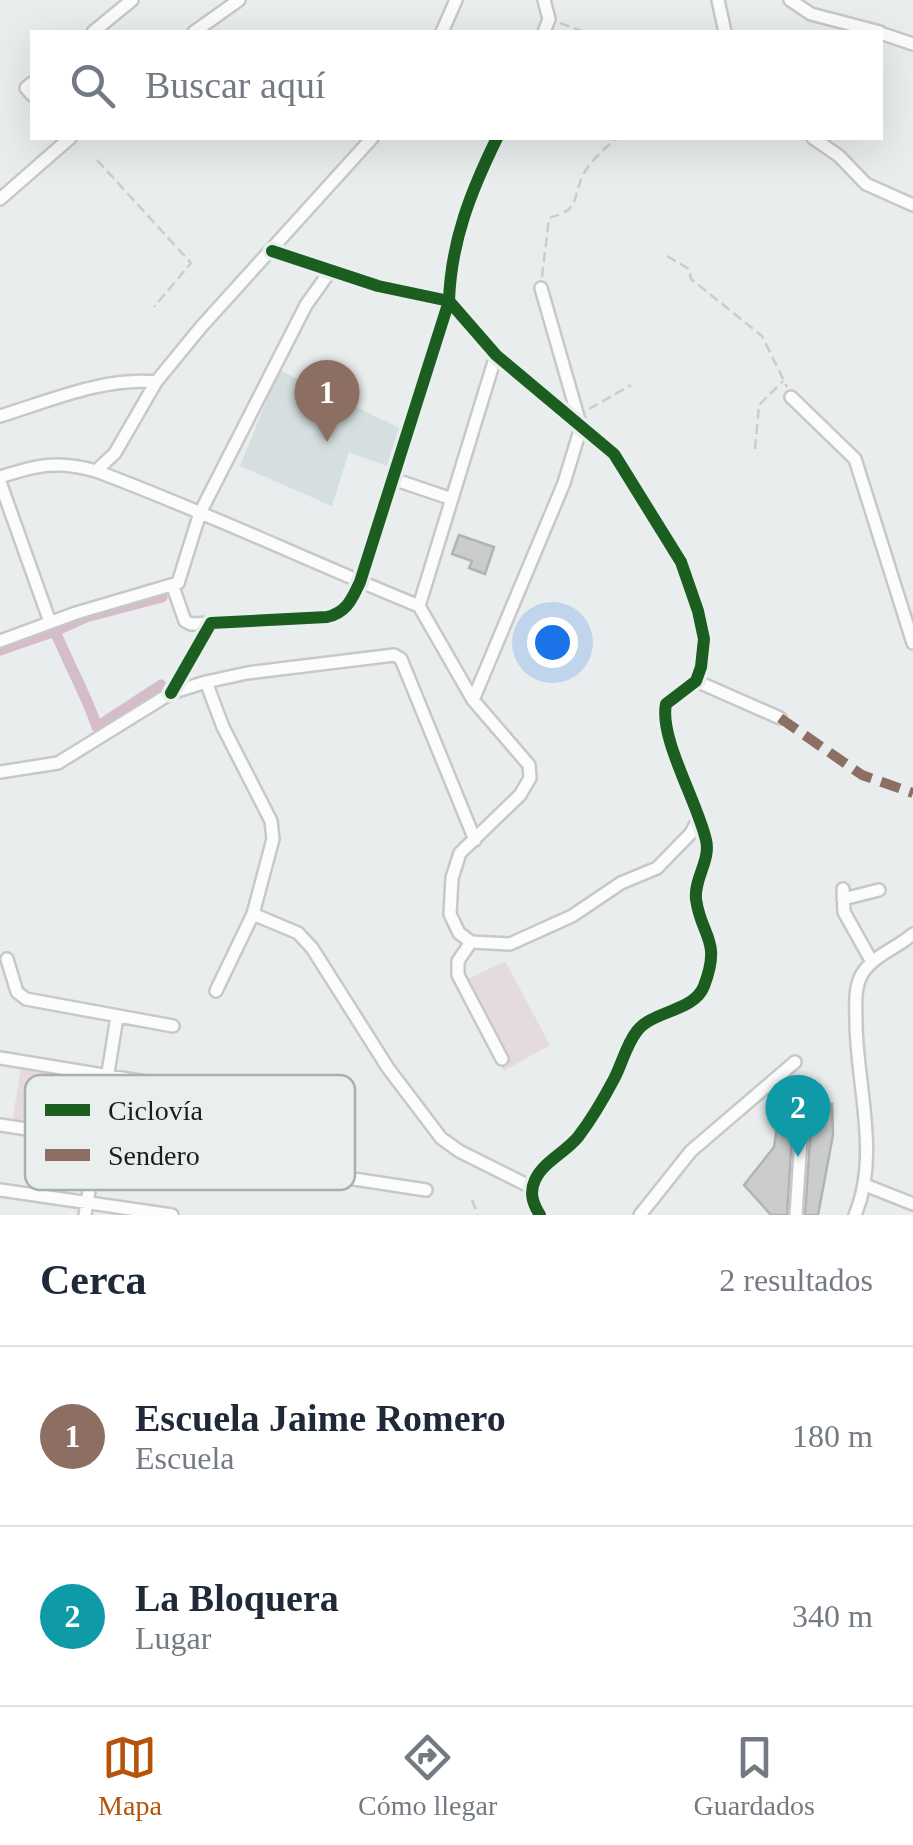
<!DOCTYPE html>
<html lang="es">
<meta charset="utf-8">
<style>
:root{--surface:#fff;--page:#f6f6f7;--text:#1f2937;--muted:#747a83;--line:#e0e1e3;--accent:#b45309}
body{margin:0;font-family:"Times New Roman",serif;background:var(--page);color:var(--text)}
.you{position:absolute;left:552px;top:642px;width:35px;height:35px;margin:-25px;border:8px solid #fff;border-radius:50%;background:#1a73e8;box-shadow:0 0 0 15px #1a73e833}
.badge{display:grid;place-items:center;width:65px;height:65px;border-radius:50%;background:var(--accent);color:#fff;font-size:32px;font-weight:700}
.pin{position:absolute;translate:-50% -82px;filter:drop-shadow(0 2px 5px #0008)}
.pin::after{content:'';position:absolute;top:52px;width:35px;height:30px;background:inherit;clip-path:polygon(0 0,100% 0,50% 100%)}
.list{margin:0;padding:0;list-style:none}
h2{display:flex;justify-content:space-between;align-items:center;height:130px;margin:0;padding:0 40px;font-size:42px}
h2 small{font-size:32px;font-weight:400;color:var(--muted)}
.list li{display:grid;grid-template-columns:65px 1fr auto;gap:30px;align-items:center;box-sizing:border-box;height:180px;padding:0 40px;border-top:2px solid var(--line)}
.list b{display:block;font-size:38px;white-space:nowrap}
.list p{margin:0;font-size:32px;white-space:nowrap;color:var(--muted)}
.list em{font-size:32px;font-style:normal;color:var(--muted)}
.icon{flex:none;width:55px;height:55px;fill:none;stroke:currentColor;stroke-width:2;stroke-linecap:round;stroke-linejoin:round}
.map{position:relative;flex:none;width:913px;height:1215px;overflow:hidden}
.search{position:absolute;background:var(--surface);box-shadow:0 10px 40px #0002;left:30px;right:30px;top:30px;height:110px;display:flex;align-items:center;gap:25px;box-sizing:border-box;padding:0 35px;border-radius:0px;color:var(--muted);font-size:38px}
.sheet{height:490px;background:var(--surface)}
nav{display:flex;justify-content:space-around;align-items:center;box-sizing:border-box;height:140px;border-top:2px solid var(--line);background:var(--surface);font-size:28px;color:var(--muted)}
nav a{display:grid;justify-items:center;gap:5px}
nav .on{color:var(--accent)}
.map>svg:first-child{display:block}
.built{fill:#d5dfdf}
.green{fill:#e5dae0}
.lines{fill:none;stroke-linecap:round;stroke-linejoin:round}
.canal{stroke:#d4bcc9;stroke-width:11}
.building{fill:#cbcdcd;stroke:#b2b4b4;stroke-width:2.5}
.minor-casing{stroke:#c7c9c9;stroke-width:16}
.path{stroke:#cccdcd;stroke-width:2.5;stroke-dasharray:10 5;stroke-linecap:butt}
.minor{stroke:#fcfcfc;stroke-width:11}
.quiet{stroke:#8d6e63;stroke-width:10;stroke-dasharray:20 10;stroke-linecap:butt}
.cycleway-casing{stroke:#e9eeee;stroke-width:19}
.cycleway{stroke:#1b5e20;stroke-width:12}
.key{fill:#e9eeee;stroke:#abafaf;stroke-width:2.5}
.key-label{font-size:28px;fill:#1b1d1d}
</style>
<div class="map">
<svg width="913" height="1215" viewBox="0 0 913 1215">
<rect width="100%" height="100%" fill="#eaeded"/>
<path class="built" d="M279,370L408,432L395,469L349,452L332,506L240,466Z"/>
<path class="green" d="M505,961L550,1045L504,1071L456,985Z
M21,1068L101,1082L92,1135L12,1122Z"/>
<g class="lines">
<path class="canal" d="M0,650L55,631L52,625
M161,685L97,727C86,694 68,663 55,631L86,617L162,597"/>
</g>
<path class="building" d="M459,535L494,547L485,574L469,568L472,561L452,554Z
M791,1100L804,1107L832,1104L833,1135L818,1215H805L810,1139L805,1130L798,1129L792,1136L787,1215H771L744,1185L774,1147L778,1121Z"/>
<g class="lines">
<g class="minor-casing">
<path id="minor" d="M544,0L549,19L544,32
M718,0L725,32
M790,0L811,14L880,32
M93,32L132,0
M194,32L239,0
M442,32L456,0
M880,33L913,44
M32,83L26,88L32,95
M813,138L839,156L866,184L913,205
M0,199L70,138
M272,251L378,286L449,301L496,355L614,454L681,562L698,611L704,639L701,667L696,681L666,704C659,738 697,801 706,840C711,860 694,878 696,899C701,937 722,939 704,986C694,1012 653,1010 637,1031C626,1045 622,1064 614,1079C604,1098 591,1120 578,1137C566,1152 543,1162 535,1180C529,1193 533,1204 540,1215
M791,397L855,459L913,643
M0,416C49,401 104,377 156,382
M96,471L115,453L156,382L201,327L372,138
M0,477C37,465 58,460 96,471C206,512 311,562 419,606L496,355
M393,479L452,499
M0,482L50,622
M173,587L185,621L191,624L211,623
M419,606L473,700L529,765L530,778L520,795L460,853L452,878L450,914L459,933L471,942L510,944L572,916L621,883L657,868L691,833L699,818
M0,641L76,613L178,583L200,513L306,305L331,270
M696,681L780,718
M206,682L223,727L271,821L273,839L253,914L216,991
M171,693L211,623L327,617C347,612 352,599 360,582L449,301C451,241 471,191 497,138
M473,700L564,483L581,427L541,288
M0,772L58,763L171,693L206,682L247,673L394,655L401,659L475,840
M843,889L844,912L872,962
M843,899L879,890
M253,914L298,933L312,948L388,1068L441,1138L459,1151L533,1188
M471,942L458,961V975L502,1059
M7,959L17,992L26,999L173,1026
M0,1058L261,1101
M0,1125L426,1190
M865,1185L913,1204
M0,1190L172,1215
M85,1215L117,1017
M640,1215L691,1151L795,1062
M796,1215L801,1138
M855,1215C880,1156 857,1086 856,1024C856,1009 854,992 860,978C869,957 896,949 913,934"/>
</g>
<path class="path" d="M560,23L584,32
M97,160L191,263L154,307
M667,256L689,269L691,279L762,336L787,387
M542,277L549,218C581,209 571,201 583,175C590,161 605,148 617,138
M589,409L631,385
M755,449L759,405L783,381
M472,1200L478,1215"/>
<use href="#minor" class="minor"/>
<path class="quiet" d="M780,718L862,775L913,793"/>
<g class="cycleway-casing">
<path id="cycleway" d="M272,251L378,286L449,301L496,355L614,454L681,562L698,611L704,639L701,667L696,681L666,704C659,738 697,801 706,840C711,860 694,878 696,899C701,937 722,939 704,986C694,1012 653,1010 637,1031C626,1045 622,1064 614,1079C604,1098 591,1120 578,1137C566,1152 543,1162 535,1180C529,1193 533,1204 540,1215
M171,693L211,623L327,617C347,612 352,599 360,582L449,301C451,241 471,191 497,138"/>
</g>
<use href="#cycleway" class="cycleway"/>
</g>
<rect x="25" y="1075" width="330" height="115" rx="15" class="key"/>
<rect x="45" y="1104" width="45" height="12" fill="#1b5e20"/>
<rect x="45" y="1149" width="45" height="12" fill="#8d6e63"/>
<g class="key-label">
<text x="108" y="1120">Ciclovía</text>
<text x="108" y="1165">Sendero</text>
</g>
</svg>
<div class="you"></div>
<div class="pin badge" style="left:327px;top:442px;background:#8d6e63">1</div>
<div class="pin badge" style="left:798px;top:1157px;background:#0f9aa8">2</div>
<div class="search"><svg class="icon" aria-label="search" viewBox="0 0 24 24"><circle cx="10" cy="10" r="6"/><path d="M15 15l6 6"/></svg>Buscar aquí</div>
</div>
<section class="sheet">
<h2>Cerca<small>2 resultados</small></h2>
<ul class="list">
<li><span class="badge" style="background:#8d6e63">1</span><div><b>Escuela Jaime Romero</b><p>Escuela</p></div><em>180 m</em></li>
<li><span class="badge" style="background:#0f9aa8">2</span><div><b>La Bloquera</b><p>Lugar</p></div><em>340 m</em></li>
</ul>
</section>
<nav>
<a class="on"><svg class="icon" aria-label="map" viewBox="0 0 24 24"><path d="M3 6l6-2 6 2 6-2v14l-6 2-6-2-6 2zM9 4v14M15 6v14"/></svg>Mapa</a>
<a><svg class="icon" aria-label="directions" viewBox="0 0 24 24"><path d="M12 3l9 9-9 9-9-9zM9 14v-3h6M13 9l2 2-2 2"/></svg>Cómo llegar</a>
<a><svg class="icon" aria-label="saved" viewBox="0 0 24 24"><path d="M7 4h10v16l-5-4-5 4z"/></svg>Guardados</a>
</nav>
